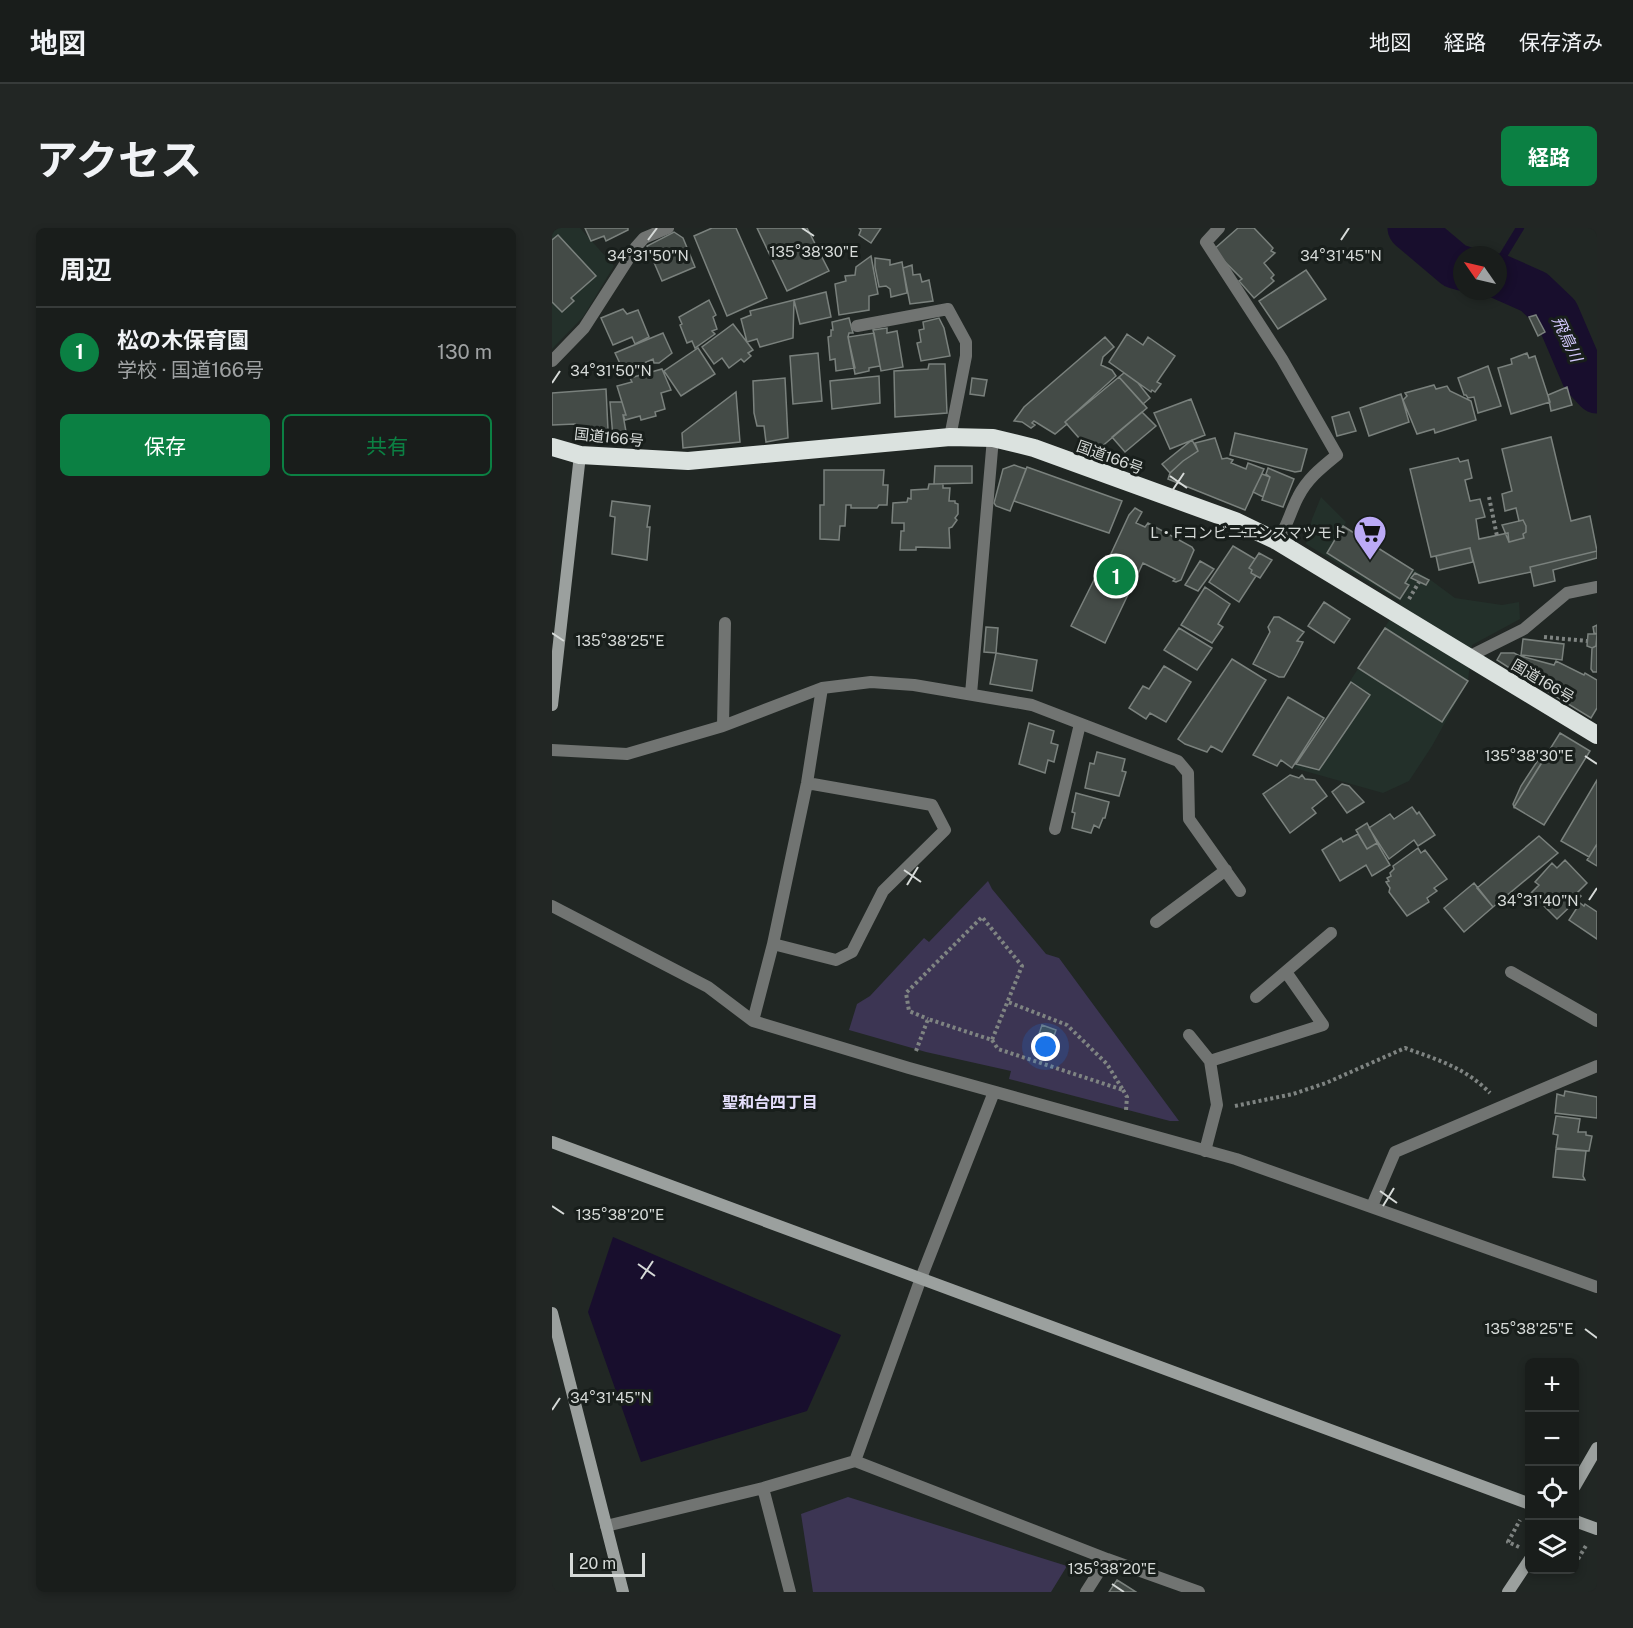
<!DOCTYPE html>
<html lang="ja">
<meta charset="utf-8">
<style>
:root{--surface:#191d1b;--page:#222624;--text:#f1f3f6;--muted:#9fa2a3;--line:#373b3a;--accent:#0b8043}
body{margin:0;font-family:"Public Sans","Noto Sans JP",sans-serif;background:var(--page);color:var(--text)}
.controls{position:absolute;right:18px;bottom:18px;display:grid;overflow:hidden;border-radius:9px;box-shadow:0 3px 9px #0003}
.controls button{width:54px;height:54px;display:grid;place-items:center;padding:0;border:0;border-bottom:2px solid var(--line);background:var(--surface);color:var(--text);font:30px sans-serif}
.compass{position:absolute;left:901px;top:18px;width:54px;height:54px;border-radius:50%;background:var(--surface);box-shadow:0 3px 9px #0003;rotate:304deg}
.scale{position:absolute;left:18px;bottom:15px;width:75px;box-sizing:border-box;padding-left:6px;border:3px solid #d6dad8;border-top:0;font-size:16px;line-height:21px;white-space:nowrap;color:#d6dad8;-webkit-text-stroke:4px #181e1b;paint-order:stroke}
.you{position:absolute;left:494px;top:819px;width:21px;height:21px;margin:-15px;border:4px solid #fff;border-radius:50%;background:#1a73e8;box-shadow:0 0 0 9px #1a73e833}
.badge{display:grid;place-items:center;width:39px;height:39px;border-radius:50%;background:var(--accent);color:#fff;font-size:20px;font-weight:700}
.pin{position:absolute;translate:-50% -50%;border:3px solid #fff;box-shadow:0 2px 6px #0006}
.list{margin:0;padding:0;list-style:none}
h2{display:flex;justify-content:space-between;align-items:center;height:78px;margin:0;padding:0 24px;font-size:26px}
h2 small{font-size:20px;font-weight:400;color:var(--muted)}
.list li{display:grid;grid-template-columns:39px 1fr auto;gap:18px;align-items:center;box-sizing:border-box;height:90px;padding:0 24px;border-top:2px solid var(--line)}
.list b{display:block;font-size:22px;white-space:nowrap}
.list p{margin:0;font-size:20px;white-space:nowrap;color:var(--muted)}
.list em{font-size:20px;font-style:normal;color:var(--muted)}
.actions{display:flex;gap:12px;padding:18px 24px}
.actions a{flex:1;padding:14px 0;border:2px solid var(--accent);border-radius:9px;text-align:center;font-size:21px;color:var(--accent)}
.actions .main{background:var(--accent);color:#fff}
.icon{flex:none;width:33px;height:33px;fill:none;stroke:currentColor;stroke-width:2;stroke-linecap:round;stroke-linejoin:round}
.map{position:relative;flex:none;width:1045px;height:1364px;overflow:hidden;border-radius:9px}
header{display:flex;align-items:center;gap:36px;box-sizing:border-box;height:84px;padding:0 30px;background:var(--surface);border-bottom:2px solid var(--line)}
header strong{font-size:28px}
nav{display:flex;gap:33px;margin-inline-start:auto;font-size:21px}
.intro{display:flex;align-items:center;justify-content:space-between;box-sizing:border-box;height:144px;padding:0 36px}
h1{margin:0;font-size:42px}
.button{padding:15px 27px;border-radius:9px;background:var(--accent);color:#fff;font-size:21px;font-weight:700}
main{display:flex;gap:36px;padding:0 36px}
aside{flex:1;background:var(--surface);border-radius:9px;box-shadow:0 3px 9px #0003}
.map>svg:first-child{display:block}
.built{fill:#23302a}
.green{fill:#3c3553}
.water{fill:#180e2d}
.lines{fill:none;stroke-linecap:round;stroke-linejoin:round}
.stream{stroke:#180e2d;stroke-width:8}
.river{stroke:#180e2d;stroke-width:45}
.building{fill:#444b47;stroke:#7a817d;stroke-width:1.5}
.path{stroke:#7f8482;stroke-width:4;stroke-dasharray:3 3;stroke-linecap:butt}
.lane{stroke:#717472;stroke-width:12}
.street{stroke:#717472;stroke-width:12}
.secondary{stroke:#9ba09e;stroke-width:12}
.highway{stroke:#dbe2df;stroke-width:18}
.ticks{fill:none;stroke:#d6dad8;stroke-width:2}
.labels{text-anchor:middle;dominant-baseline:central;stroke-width:6;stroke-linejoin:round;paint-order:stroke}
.street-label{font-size:15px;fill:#d6dad8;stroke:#181e1b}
.poi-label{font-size:15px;fill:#d6dad8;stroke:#181e1b;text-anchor:end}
.water-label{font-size:16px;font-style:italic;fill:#d3c8fc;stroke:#181e1b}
.neighbourhood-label{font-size:16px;font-weight:bold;fill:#e5dffc;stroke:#181e1b}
.ticks-label{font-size:15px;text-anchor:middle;fill:#d6dad8;stroke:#181e1b;stroke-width:6;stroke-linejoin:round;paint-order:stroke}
</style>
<header>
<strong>地図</strong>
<nav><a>地図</a><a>経路</a><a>保存済み</a></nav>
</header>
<div class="intro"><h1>アクセス</h1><a class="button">経路</a></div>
<main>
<aside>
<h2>周辺<small></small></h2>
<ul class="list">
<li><span class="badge">1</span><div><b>松の木保育園</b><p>学校 · 国道166号</p></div><em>130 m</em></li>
</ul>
<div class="actions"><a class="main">保存</a><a>共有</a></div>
</aside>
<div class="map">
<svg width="1045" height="1364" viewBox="0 0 1045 1364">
<rect width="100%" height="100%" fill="#212724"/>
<path class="built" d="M0,0H28L62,38L31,89L0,121Z
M769,269L794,294L792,298L880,353L903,370L950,377L967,374L968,391L920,417L916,453L880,518L857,553L831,565L742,540L849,374L754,316L760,291Z"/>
<path class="green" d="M436,653L440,661L494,726L507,730L627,893H618L457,851L459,843L374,824L297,802L305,776L318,768L372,710L377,714Z
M296,1269L515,1338L499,1364H261L249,1286Z"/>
<path class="water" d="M61,1009L289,1107L255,1183L89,1234L36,1084Z"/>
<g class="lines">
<path class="stream" d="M946,36L968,0"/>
<path class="river" d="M858,0L903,38L910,40
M946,48L982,64L1005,86L1032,149L1045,163"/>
</g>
<path class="building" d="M33,0H76V2L54,13L52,8L39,13Z
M160,0H184L215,70L175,88L142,8Z
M205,0H255L277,43L235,63Z
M307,0H329L319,15L307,7L309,2Z
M686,0H702L721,20L719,23L723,25L712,35L722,47L719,50L722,53L702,70L687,53L690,51L661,22Z
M122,4L131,10L143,39L110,53L95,18Z
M6,7L44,48L19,70L22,73L10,84L0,74V12Z
M319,28L326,66L317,68V82L287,87L283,56L294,53L293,48L303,47L304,39Z
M323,30L338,32V37L350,34L355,65L339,69L338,61L334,58L327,59L323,39Z
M360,37L361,47L368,46L370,54L377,52L381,73L358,76L351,40Z
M754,42L774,71L726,101L707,73Z
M274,64L279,89L248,96L242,72Z
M157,72L164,87L161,89L165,101L160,103L163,106L143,120L140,113L135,115L128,97L130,96L127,89Z
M242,72L241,110L208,119L205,111L195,114L189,91L199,87L198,83Z
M71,81L75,86L86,82L97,109L83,116L80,109L61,117L49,90Z
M984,87L993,104L986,108L977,89Z
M297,90L301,105H297L296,109L303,140L284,143L283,131L278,132L276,109L279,108V102H281L280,94Z
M387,90L392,100L398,128L369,133L365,115L369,114L367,102L372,101L371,94Z
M181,96L201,122L196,125L199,128L192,134L189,131L177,140L170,130L162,136L150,119Z
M335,100V105L345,103L351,139L329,143L321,102Z
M111,105L120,125L107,135H102L101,131L72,144L63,125Z
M322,105L328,138L317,140V143L303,146L296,109Z
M575,106L591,117L596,109L623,128L605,154L609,156L603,164L600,162L599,164L557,134Z
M553,109L562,119L551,129L549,137L560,142L564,148L513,194L515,196L503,206L482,193L480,195L483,197L479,200L470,194L462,193L472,179Z
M146,120L163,146L129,168L112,143Z
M266,125L270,173L241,176L238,128Z
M975,125L977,130L983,128L998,174L959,186L946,140L960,136L959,131Z
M377,136H393L395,185L343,189L342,143L376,141Z
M936,138L949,178L926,185L922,169L916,170L914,167H912L906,150Z
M110,141L119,162L109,165L113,181L103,184L104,188L89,192L88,188L73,192L71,187H74L65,158L80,154L78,150Z
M572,145L586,155L598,170L591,176L567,149Z
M327,148L328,175L280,181L278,153Z
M567,149L595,180L541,226L513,194Z
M233,150L236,210L214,214L212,198H205L202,185L201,153Z
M420,150L435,152L432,168L418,166Z
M882,157L884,161L895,158L898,163L919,173L924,192L883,205L882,201L865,206L851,172L855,168L853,165Z
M1015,159L1020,177L999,183L996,167Z
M54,161L56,202L24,204L23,196L0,197V165Z
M184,164L188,214L131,220L130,205Z
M849,166L857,194L817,208L808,180Z
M639,171L653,207L618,221L602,185Z
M58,174H70L74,187H71L75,209H61Z
M590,184L604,198L573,224L560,209Z
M797,184L804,203L785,208L780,189Z
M683,205L755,221L749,243L743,244L678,227Z
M999,209L1019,293L1038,288L1045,323L978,339L979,344L927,355L918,320L879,329L858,241L906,230L908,234L916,232L920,250L913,252L918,273L928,271L933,289L924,291L927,311L956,305L957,314L972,310L971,306L974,304V298L971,292L967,293L964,280L953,283L950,266L960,263L950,221Z
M663,210L670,231L675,230L681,232L679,235L694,241L696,235L712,241L693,282L616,251L618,245L631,233L646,223L643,215Z
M640,212L646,223L631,233L618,245L610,236Z
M462,237L474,241L458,283L444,278L442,275L451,241Z
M383,238H420V255L382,256Z
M475,239L570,273L557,305L462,273Z
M716,240L742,251L731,279L710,272L718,249L714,246Z
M272,242H332L331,257H336L335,277H327L325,280H299V277H294L293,298H288L287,312L268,311V277H272Z
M710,246L718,249L711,269L701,264Z
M377,256H391V260H398L397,273H403V275L406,276V286L403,290L405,292L400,299L397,300L398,320L364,319V322H348L349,303H352V295H340L341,275L355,274L356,270L359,271V262L376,261Z
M60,273L98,278L95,299H98L95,332L60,326L63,289L58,288Z
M583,280L590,284L584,295L593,299L596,295L640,319L642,322L629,352L624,354L621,353L623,351L591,335L553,415L519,398L554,328L557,330L577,287Z
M971,292L974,298V304L971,306L972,310L957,314L950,297Z
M791,298L861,342L853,355L857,357L848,371L775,325Z
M681,318L703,331L697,340L700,342L699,345L704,348L687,374L657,354Z
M918,320L921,334L887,342L884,328Z
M1045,323V330L1001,342L1003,353L982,358L978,339Z
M707,325L720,332L708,350L699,345L700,342L697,340Z
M648,333L662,341L646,363L633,357Z
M863,345L877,352L874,357L859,350Z
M653,359L678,376L666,396L671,399L660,415L629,397Z
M772,374L798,391L782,415L756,398Z
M722,389H727L752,404L745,413L751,414L745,426L732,449H727L701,436L718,404L716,399Z
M1045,397V444H1041L1039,441L1040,420L1044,418L1045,406L1042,405L1041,399Z
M434,399L446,400L444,425L432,424Z
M627,400L660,420L645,442L612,422Z
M833,400L916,453L890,494L806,440Z
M1036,406H1045L1044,418L1040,420L1035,418Z
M971,411L1012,416L1010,432L969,427Z
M444,425L485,432L480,463L438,456Z
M949,425H962L968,428L959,441L945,432Z
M968,428L1002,437L1004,433L1032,447L1033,445L1045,452V480L1039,490L959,441Z
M680,431L714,452L670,524L659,518L655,524L633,516L626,511Z
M612,438L639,454L614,494L598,485L594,491L577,480L591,458L597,461Z
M799,454L818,467L767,542L744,536Z
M736,469L772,490L740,540L729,532L725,538L701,527Z
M477,495L502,503L499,515L506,517L502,534L496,532L493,545L467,536Z
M1008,505L1038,523L992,597L962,579Z
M992,523L996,525L962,579L961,576L969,558Z
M545,524L573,531L570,543L574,544L567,568L533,560L538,535L542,536Z
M738,547L747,550L750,547L753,551L763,552L775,568L760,580L764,585L738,605L711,566Z
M1045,552V616L1037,629L1009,613Z
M790,556L797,558L812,574L795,585L780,564Z
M524,565L557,574L553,590H551L547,600L542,597L539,605L520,600L523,585L520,584Z
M860,579L865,586L867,584L883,607L866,618L862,612L837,631L817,600L838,586L842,591Z
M815,595L825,615L815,621L804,602Z
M806,606L815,621L825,615L838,637L820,648L814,637L788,653L770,622L789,610L791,614Z
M987,608L1006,625L941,679L925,660Z
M1045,616V638L1035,632Z
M866,620L869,625L873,622L895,651L882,660L885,663L875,670L877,674L855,688L837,664L838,660L834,654L837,653L835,650L839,648L838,645L842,641L841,638Z
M1013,632L1035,655L1025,665L1029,668L1005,691L979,665L987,657L983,654L1000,635L1005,640Z
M922,655L941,679L912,704L892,680Z
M1028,675L1032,678L1033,676L1045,684V711L1017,692Z
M490,797L504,802L499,817L485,812Z
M1013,863L1045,869V890L1003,885L1005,866L1012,868Z
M1004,888L1028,891L1026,904H1034V907L1040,908L1037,923L1004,920L1006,907L1001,906Z
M1004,921L1034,923L1031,948L1033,952L1001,949Z
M565,1352L573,1357L584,1364H557Z"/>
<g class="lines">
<path class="path" d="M937,269L945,308
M857,371L867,354
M992,409L1035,413
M440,812L446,821L571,862L555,836L515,797L456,774
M364,823L376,791L440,812L470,738L430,689L354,765L357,783L376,791
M571,862L575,869L574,882
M683,878L741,866L774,855L853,820C884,831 914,840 938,865
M967,1319L956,1314L968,1292
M1023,1336L1035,1316"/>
<path class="lane" d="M667,0L654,14L730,131L785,227C769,240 755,251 746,269C738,284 735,300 725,313
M0,133L32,100L84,19L92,10L116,0
M959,744L1045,793
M820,978L843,924L1045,838"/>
<path class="street" d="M305,98L396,81L414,114V128L398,209
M916,429L972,401L1015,365L1045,359
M419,466L441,210
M171,498L173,395
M0,522L75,526L171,498L270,460L319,454L362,457L480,477L626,533L636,545L637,591L688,663
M503,601L528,496
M0,678L156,759L201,793L357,840L684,931L1045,1059
M604,694L674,642
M221,716L284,732L300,724L331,663L393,602L380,577L255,555
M704,769L779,705
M201,793L221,716L255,555L270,460
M637,807L658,833L665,877L653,923
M658,833L771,797L734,744
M303,1233L369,1050L442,864
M211,1260L238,1364
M54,1298L211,1260L303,1233L555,1331L647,1364
M534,1364L555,1331"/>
<path class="secondary" d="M0,477L28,227
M0,914L978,1276
M0,1085L71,1364
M1023,1258L1045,1220
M1023,1293L1045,1301
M956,1364L978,1331"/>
<path class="highway" d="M0,219L28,227L136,233L398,209L441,210L482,220L683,293L725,313L1045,507"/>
</g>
<path class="ticks" d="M250,0L262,8M96,12L105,0M789,12L797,0M0,155L8,143M618,248L635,260M620,263L632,245M0,405L12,413M1033,528L1045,536M352,642L369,654M355,657L366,639M1037,672L1045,660M828,963L845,975M0,978L12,986M831,978L842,960M86,1036L103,1048M89,1051L101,1033M1033,1101L1045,1110M0,1182L8,1170M560,1356L572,1364"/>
<defs>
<g id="supermarket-pin" transform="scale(1.725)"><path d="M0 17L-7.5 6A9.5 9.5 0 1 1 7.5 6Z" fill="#bcaaf6" stroke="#181e1b"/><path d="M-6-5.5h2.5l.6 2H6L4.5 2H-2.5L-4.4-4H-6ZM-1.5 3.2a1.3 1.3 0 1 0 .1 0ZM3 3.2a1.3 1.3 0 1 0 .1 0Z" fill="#111"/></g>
</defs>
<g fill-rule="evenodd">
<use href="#supermarket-pin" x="818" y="304"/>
</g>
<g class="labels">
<g class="street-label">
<text transform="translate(57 209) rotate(6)">国道166号</text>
<text transform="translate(558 229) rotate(20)">国道166号</text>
<text transform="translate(991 453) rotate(31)">国道166号</text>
</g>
<g class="poi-label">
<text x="795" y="304">L・Fコンビニエンスマツモト</text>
</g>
<g class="water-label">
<text transform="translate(1015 111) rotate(65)">飛鳥川</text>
</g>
<g class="neighbourhood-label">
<text x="218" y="874">聖和台四丁目</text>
</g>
</g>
<g class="ticks-label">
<text x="262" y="29">135°38'30"E</text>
<text x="96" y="33">34°31'50"N</text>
<text x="789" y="33">34°31'45"N</text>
<text x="59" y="148">34°31'50"N</text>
<text x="68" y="418">135°38'25"E</text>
<text x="977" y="533">135°38'30"E</text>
<text x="986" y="678">34°31'40"N</text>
<text x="68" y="992">135°38'20"E</text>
<text x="977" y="1106">135°38'25"E</text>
<text x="59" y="1175">34°31'45"N</text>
<text x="560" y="1346">135°38'20"E</text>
</g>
</svg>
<div class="controls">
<button>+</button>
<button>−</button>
<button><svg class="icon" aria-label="locate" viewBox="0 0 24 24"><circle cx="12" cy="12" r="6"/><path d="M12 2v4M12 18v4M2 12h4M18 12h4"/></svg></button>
<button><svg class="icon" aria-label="layers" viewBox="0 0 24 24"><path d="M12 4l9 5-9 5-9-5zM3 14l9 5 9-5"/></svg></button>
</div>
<svg class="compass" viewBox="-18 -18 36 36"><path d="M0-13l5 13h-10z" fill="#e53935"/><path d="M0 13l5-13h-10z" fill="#9fa2a3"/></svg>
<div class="scale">20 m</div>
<div class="you"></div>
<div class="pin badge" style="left:564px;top:348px">1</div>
</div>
</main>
